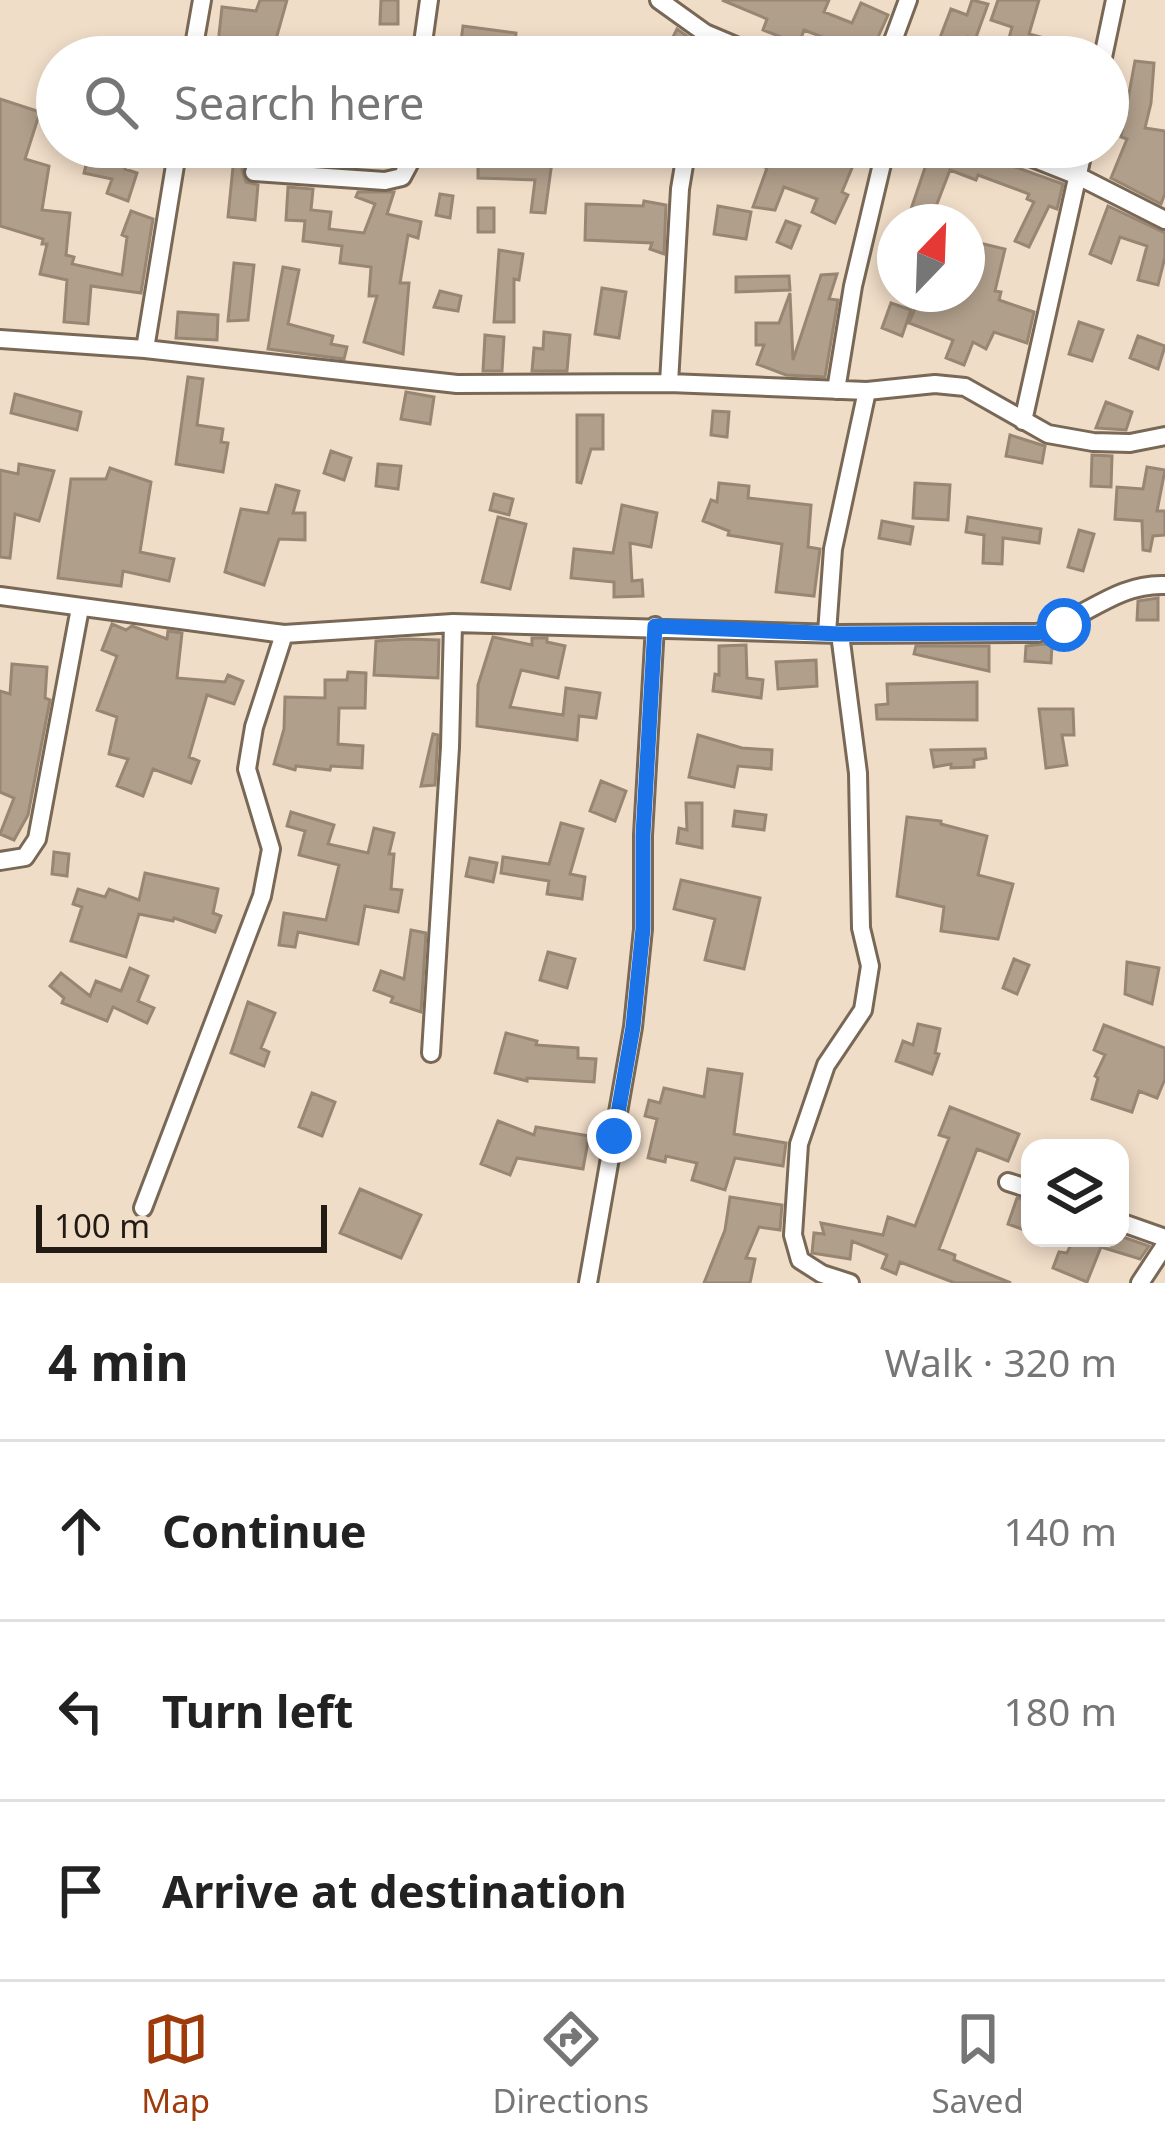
<!DOCTYPE html>
<meta charset="utf-8">
<style>
:root{--surface:#fff;--page:#f6f6f6;--text:#222;--muted:#767676;--line:#e0e0e0;--accent:#9f3a0a}
body{margin:0;font-family:"Noto Sans",sans-serif;background:var(--page);color:var(--text)}
.controls{position:absolute;right:36px;bottom:36px;display:grid;overflow:hidden;border-radius:24px;box-shadow:0 6px 18px #0003}
.controls button{width:108px;height:108px;display:grid;place-items:center;padding:0;border:0;border-bottom:3px solid var(--line);background:var(--surface);color:var(--text);font:60px sans-serif}
.compass{position:absolute;left:877px;top:204px;width:108px;height:108px;border-radius:50%;background:var(--surface);box-shadow:0 6px 18px #0003;rotate:23deg}
.scale{position:absolute;left:36px;bottom:30px;width:291px;box-sizing:border-box;padding-left:12px;border:6px solid #211b13;border-top:0;font-size:33px;line-height:42px;white-space:nowrap;color:#211b13;-webkit-text-stroke:9px #f0ddc8;paint-order:stroke}
.stop{position:absolute;width:36px;height:36px;margin:-27px;border:9px solid #1a73e8;border-radius:50%;background:#fff}
.stop.end{background:#1a73e8;border-color:#fff;box-shadow:0 3px 12px #0008}
.list{margin:0;padding:0;list-style:none}
h2{display:flex;justify-content:space-between;align-items:center;height:156px;margin:0;padding:0 48px;font-size:51px}
h2 small{font-size:39px;font-weight:400;color:var(--muted)}
.list li{display:grid;grid-template-columns:78px 1fr auto;gap:36px;align-items:center;box-sizing:border-box;height:180px;padding:0 48px;border-top:3px solid var(--line)}
.list b{display:block;font-size:45px;white-space:nowrap}
.list em{font-size:39px;font-style:normal;color:var(--muted)}
.icon{flex:none;width:66px;height:66px;fill:none;stroke:currentColor;stroke-width:2;stroke-linecap:round;stroke-linejoin:round}
.map{position:relative;flex:none;width:1165px;height:1283px;overflow:hidden}
.search{position:absolute;background:var(--surface);box-shadow:0 6px 18px #0003;left:36px;right:36px;top:36px;height:132px;display:flex;align-items:center;gap:30px;box-sizing:border-box;padding:0 42px;border-radius:66px;color:var(--muted);font-size:45px}
.sheet{height:696px;background:var(--surface)}
nav{display:flex;justify-content:space-around;align-items:center;box-sizing:border-box;height:168px;border-top:3px solid var(--line);background:var(--surface);font-size:33px;color:var(--muted)}
nav a{display:grid;justify-items:center;gap:6px}
nav .on{color:var(--accent)}
.map>svg:first-child{display:block}
.building{fill:#b09f8b;stroke:#988673;stroke-width:3}
.lines{fill:none;stroke-linecap:round;stroke-linejoin:round}
.minor-casing{stroke:#786855;stroke-width:22}
.minor{stroke:#fff;stroke-width:16}
.route{stroke:#1a73e8;stroke-width:15}
</style>
<div class="map">
<svg width="1165" height="1283" viewBox="0 0 1165 1283">
<rect width="100%" height="100%" fill="#f0ddc8"/>
<path class="building" d="M260,0H287L271,57H251L253,48L218,44L222,7L256,11Z
M381,0H398V24H380Z
M722,0H829L824,12L852,23L861,3L888,15L869,57H836L841,44L804,30L799,44L763,30L767,19Z
M972,0L988,4L975,40L968,37L962,52L938,43L951,9L967,15Z
M998,0H1039L1029,34L1056,41L1052,57H1004L1012,27L991,20Z
M463,26L516,33L514,57H459Z
M677,29L691,39L688,57L668,47Z
M134,41L181,47L179,57H133Z
M1135,61L1154,63L1151,103L1145,128L1165,131V193L1161,204L1111,178L1127,139L1121,137Z
M0,99L40,112L25,159L49,166L42,210L70,213L66,255L74,257L72,264L122,275L127,237L122,235L131,211L153,219L141,293L91,286L88,324L64,322L67,280L40,274L47,244H42L43,239L0,226Z
M235,147H262L261,160L247,161L242,170L246,182L258,185L255,220L228,217Z
M523,147H554L545,213L531,212L535,180L478,178V163L522,164Z
M717,147H848L859,151L842,192L848,195L835,223L812,212L817,199L784,187L775,210L753,207L767,168Z
M932,147H959L1063,184L1057,209L1049,206L1029,247L1015,241L1034,202L1027,199L1029,194L978,175L976,180L950,170L935,209L965,222H927L909,215Z
M88,157L127,164L125,169L137,173L128,201L107,193L112,179L84,173Z
M288,187L313,189L311,210L331,212L329,229L364,233L375,204L356,197L358,192H394L387,214L421,222L418,238L408,235L400,283H409L403,354L364,342L377,296H369L371,267L340,263L342,246L303,241L305,221L286,220Z
M440,194L453,196L450,218L436,215Z
M644,201L666,205L664,254L650,249L652,243L585,240L586,204L643,206Z
M718,206L751,212L746,239L714,234Z
M1108,206L1165,233V257L1158,285L1138,280L1147,246L1120,237L1111,263L1090,254Z
M478,208H494V232H478Z
M786,221L800,226L791,248L777,242Z
M967,240L1005,249L995,291L1001,292L999,300L1034,312L1027,343L994,332L986,349L973,342L964,365L946,358L953,340L909,323L921,294H967Z
M499,250L523,254L519,280L514,279V322H494Z
M234,263L254,265L248,320L228,321Z
M283,267L299,270L288,324L333,336L331,344L347,347L344,359L268,349Z
M837,274L829,299L838,300L825,377L786,375L757,364L764,345H756V323H779L790,293L793,360L821,275Z
M789,276L790,290L736,292V277Z
M602,288L626,292L619,338L595,334Z
M440,291L461,296L458,311L434,307Z
M891,303L911,310L902,336L882,328Z
M178,312L218,315L217,340L176,338Z
M1079,322L1103,330L1092,361L1069,354Z
M544,332L570,335L567,371H532L534,348L543,349Z
M485,335L504,337L502,371H483Z
M1138,336L1165,346L1158,369L1130,358Z
M188,377L203,379L197,425L223,429L221,442L228,443L223,472L176,464Z
M406,392L434,397L430,424L401,419Z
M15,394L81,412L77,430L11,413Z
M1106,402L1132,412L1126,430L1096,428Z
M713,411L729,412L727,437L711,435Z
M577,415H603V449H591L581,483L577,482Z
M1010,435L1045,446L1042,463L1006,456Z
M331,451L351,458L344,480L324,473Z
M1092,455L1112,456L1111,487L1091,486Z
M19,464L54,471L39,521L15,514L10,558L0,557V470L18,474Z
M378,464L401,466L398,489L376,486Z
M1147,467L1165,470L1157,511H1165V535L1153,536L1150,551L1143,550L1142,521L1115,519L1117,487L1143,489Z
M110,468L151,482L140,552L174,559L169,581L123,571L121,586L58,578L71,479H106Z
M719,483L749,486L748,498L811,505L808,547L820,549L814,596L776,592L782,544L728,535L729,531L703,521L711,500L717,502Z
M915,483L950,485L948,520L913,518Z
M276,485L299,491L293,513H305V540L279,539L264,585L225,572L241,509L268,513Z
M494,494L513,499L509,515L490,510Z
M622,505L657,513L651,547L630,543L632,581L642,580L643,596L614,597V582L571,578L574,549L613,553Z
M498,517L526,524L510,589L482,582Z
M968,517L1041,529L1039,543L1003,538L1002,564L983,563L984,535L966,532Z
M882,521L913,527L910,544L879,538Z
M1079,530L1094,534L1083,571L1068,567Z
M1158,598V620H1137L1138,601Z
M112,624L126,630L132,626L167,639L168,631L182,633L177,678L225,682L228,675L243,681L234,704L207,695L189,757L199,761L191,783L153,769L143,796L117,786L128,759L109,754L117,717L97,710L117,656L102,650Z
M493,637L532,645V638H547V642L565,646L558,678L521,670L510,707L563,715L566,688L600,693L596,718L579,716L577,740L477,726L478,685Z
M408,639L439,640L438,678L374,675L376,641Z
M1043,644L1052,645L1051,663L1025,661L1026,646Z
M746,645L747,678L763,680L761,698L713,691L715,674L719,675V646Z
M916,646H989V671L914,654Z
M816,660L817,686L778,689L776,662Z
M12,664L47,667L45,698L50,700L28,815L14,840L0,834L14,798L0,792V691L10,694Z
M348,672L366,673L365,708H339L338,744L363,746L362,768L331,766L330,770L296,766L295,770L274,764L284,729L285,697L325,698V680H347Z
M977,682V720L877,719L876,705L888,704L887,684Z
M1039,709H1073L1074,735H1062L1067,765L1046,768Z
M433,734L438,735L435,785L421,786Z
M698,735L742,748L772,750L771,769L738,766L734,787L689,777Z
M985,749L986,758L974,760V767L951,768V764L934,767L931,750Z
M601,781L626,791L615,821L590,811Z
M686,803H702V848L677,843L679,828L687,830Z
M735,811L766,815L764,830L733,826Z
M291,812L334,825L328,844L368,853L374,828L394,833L389,854H394L391,889L402,890L398,912L365,906L358,944L298,932L295,947L279,945L284,913L326,920L339,865L299,855L305,831L287,826Z
M907,817L941,821V824L987,836L978,875L1013,884L998,939L941,931L944,907L897,896Z
M561,823L583,829L570,874L585,877L582,899L547,894L549,881L501,873L503,857L549,864Z
M54,852L69,854L67,876L52,874Z
M470,858L497,863L493,882L466,876Z
M145,873L218,889L213,913L221,916L215,932L174,918L173,921L139,914L126,957L71,941L82,907L73,904L78,889L105,897L109,889L139,900Z
M681,880L760,898L744,969L705,960L715,919L674,909Z
M411,930L426,933L421,1012L391,1002L393,997L374,990L381,971L404,979Z
M548,952L575,959L567,988L540,980Z
M1014,959L1029,965L1017,994L1003,988Z
M1127,962L1159,968L1152,1004L1125,994Z
M130,968L148,976L138,1001L154,1008L147,1023L113,1007L107,1021L62,1003L64,998L50,986L61,973L90,996L96,981L121,991Z
M248,1002L275,1013L261,1048L269,1052L264,1066L231,1053Z
M918,1024L940,1029L935,1053L939,1054L932,1074L896,1061L903,1041L913,1045Z
M1104,1025L1165,1048V1079L1157,1098L1139,1091L1132,1112L1092,1099L1098,1078L1095,1076L1105,1055L1094,1050Z
M506,1033L537,1041L536,1045L578,1048V1058L596,1059L594,1082L527,1078V1081L495,1073Z
M708,1069L742,1074L734,1134L786,1143L783,1166L735,1158L725,1190L692,1180L697,1163L666,1156L665,1162L648,1158L657,1119L645,1116L649,1100L660,1103L664,1088L704,1097Z
M312,1093L335,1102L322,1136L299,1127Z
M950,1107L1019,1134L1008,1161L977,1149L939,1249L955,1255L954,1260L1011,1283H955L900,1262L896,1274L882,1268L887,1255L852,1241L850,1259L812,1253L814,1233L824,1234L821,1223L883,1235L888,1217L915,1226L949,1138L939,1135Z
M498,1121L534,1135L536,1127L589,1136L583,1169L517,1158L510,1175L481,1164Z
M360,1189L421,1215L401,1258L340,1233Z
M730,1197L782,1205L780,1230L759,1227L746,1258L755,1259L750,1283H704L725,1230Z
M1017,1198L1030,1201V1232L1008,1224Z
M1120,1236L1149,1246L1140,1259L1101,1247L1087,1282L1053,1268L1059,1252L1067,1253L1074,1238Z"/>
<g class="lines">
<g class="minor-casing">
<path id="minor" d="M659,0L705,33L762,57
M192,57L202,0
M421,57L429,0
M701,57L705,33
M887,57L908,0
M1103,57L1115,0
M1005,147L1078,176L1165,220
M254,172L385,181L402,177L409,164L411,147
M0,339L145,349L457,384L669,383L867,391L935,384L965,387L1048,434L1093,442L1130,443L1165,436
M145,349L178,147
M669,383L680,189L687,147
M836,390L853,286L886,147
M1023,421L1084,147
M0,596L284,634L453,623L840,634L1037,633C1083,620 1115,583 1165,585
M827,633L833,549L867,391
M840,634L858,773L861,928L870,966L863,1010L826,1065L799,1144L793,1235L800,1260L822,1274L850,1283
M0,861L25,857L37,839L80,608
M431,1053L450,747L453,623
M1008,1182L1030,1189
M143,1208L262,896L271,849L247,769L254,727L284,634
M1120,1222L1165,1238
M588,1283L633,1027L643,929V835L655,626
M1140,1283L1165,1245"/>
</g>
<use href="#minor" class="minor"/>
</g>
<g class="lines">
<path class="route" d="M614,1136L633,1027L643,929V835L655,626L840,634L1037,633L1064,625"/>
</g>
</svg>
<div class="controls">
<button><svg class="icon" aria-label="layers" viewBox="0 0 24 24"><path d="M12 4l9 5-9 5-9-5zM3 14l9 5 9-5"/></svg></button>
</div>
<svg class="compass" viewBox="-18 -18 36 36"><path d="M0-13l5 13h-10z" fill="#e53935"/><path d="M0 13l5-13h-10z" fill="#767676"/></svg>
<div class="scale">100 m</div>
<div class="stop" style="left:1064px;top:625px"></div>
<div class="stop end" style="left:614px;top:1136px"></div>
<div class="search"><svg class="icon" aria-label="search" viewBox="0 0 24 24"><circle cx="10" cy="10" r="6"/><path d="M15 15l6 6"/></svg>Search here</div>
</div>
<section class="sheet">
<h2>4 min<small>Walk · 320 m</small></h2>
<ul class="list">
<li><svg class="icon" aria-label="ahead" viewBox="0 0 24 24"><path d="M12 20V5M6 11l6-6 6 6"/></svg><div><b>Continue</b></div><em>140 m</em></li>
<li><svg class="icon" aria-label="left" viewBox="0 0 24 24"><path d="M17 20v-9H6M10 6l-5 5 5 5"/></svg><div><b>Turn left</b></div><em>180 m</em></li>
<li><svg class="icon" aria-label="arrive" viewBox="0 0 24 24"><path d="M6 21V4h12l-3 4 3 4H6"/></svg><div><b>Arrive at destination</b></div></li>
</ul>
</section>
<nav>
<a class="on"><svg class="icon" aria-label="map" viewBox="0 0 24 24"><path d="M3 6l6-2 6 2 6-2v14l-6 2-6-2-6 2zM9 4v14M15 6v14"/></svg>Map</a>
<a><svg class="icon" aria-label="directions" viewBox="0 0 24 24"><path d="M12 3l9 9-9 9-9-9zM9 14v-3h6M13 9l2 2-2 2"/></svg>Directions</a>
<a><svg class="icon" aria-label="saved" viewBox="0 0 24 24"><path d="M7 4h10v16l-5-4-5 4z"/></svg>Saved</a>
</nav>
